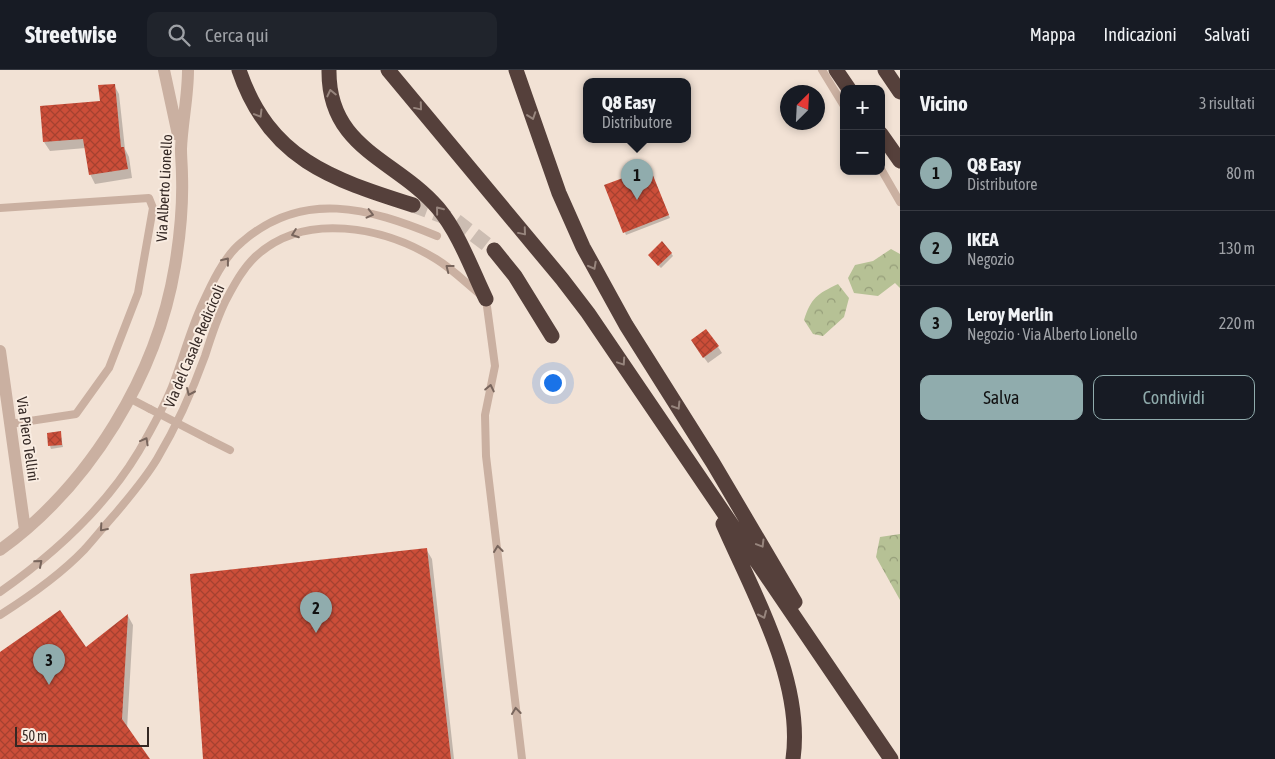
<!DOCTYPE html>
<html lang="it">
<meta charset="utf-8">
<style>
:root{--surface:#171b24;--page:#20242c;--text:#f1f3f6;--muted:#9ea1a6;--line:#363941;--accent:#90acad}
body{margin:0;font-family:"Asap Condensed",sans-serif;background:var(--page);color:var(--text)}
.controls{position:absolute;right:15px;top:15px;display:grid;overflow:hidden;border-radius:10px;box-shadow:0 2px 8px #0003}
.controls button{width:45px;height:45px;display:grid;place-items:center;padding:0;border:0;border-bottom:1px solid var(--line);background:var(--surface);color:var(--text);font:25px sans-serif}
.compass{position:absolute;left:780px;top:15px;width:45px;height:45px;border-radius:50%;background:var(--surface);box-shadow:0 2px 8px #0003;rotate:24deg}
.scale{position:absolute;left:15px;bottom:12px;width:134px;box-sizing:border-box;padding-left:5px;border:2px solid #342824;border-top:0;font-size:14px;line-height:18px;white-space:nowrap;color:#342824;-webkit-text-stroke:4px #f9ece1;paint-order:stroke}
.you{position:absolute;left:552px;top:312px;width:18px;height:18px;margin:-12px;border:4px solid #fff;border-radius:50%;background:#1a73e8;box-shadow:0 0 0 8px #1a73e833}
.badge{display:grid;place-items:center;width:32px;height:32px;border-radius:50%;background:var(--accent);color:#111;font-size:16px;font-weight:700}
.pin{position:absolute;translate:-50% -41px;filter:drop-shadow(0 1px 2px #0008)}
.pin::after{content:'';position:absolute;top:26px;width:18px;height:15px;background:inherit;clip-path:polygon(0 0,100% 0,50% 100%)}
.popup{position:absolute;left:583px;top:8px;width:108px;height:65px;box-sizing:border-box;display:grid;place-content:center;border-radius:10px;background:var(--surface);filter:drop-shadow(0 1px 4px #0005);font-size:16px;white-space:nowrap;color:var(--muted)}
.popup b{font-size:19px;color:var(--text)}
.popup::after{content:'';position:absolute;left:50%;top:100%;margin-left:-10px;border:10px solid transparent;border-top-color:var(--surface)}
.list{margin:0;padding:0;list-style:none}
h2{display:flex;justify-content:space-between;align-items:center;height:65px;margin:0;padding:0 20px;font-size:21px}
h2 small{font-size:16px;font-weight:400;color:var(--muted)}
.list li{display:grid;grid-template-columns:32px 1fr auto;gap:15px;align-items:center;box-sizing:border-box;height:75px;padding:0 20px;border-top:1px solid var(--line)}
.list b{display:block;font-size:19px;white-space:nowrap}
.list p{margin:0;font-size:16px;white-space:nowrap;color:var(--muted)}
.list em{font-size:16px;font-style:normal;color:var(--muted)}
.actions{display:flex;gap:10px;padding:15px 20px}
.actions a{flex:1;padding:11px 0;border:1px solid var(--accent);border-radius:10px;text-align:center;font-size:18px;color:var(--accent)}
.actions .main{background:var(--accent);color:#111}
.icon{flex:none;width:28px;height:28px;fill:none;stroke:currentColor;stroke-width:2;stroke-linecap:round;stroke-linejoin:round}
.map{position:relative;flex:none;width:900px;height:689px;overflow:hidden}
header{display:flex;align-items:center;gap:30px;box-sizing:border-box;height:70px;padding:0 25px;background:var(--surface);border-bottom:1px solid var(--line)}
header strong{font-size:24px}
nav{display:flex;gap:28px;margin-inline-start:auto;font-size:18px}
.search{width:350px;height:45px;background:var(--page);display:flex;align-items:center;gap:12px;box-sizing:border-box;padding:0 18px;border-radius:10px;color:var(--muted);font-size:19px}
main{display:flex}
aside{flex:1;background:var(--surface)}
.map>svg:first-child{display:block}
.forest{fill:url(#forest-crowns)}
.shadow{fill:#0003}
.building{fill:url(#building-cross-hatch)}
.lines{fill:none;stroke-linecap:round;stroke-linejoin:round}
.motorway-tunnel{stroke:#ccbdb2;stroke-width:15;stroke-dasharray:15 8;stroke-linecap:butt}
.service{stroke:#cab0a1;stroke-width:8}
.minor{stroke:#cab0a1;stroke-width:12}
.motorway{stroke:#55403b;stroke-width:15}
.service-bridge{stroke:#cab0a1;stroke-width:8}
.oneway{stroke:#97857d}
.oneway2{stroke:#78655c}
.labels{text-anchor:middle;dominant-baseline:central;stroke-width:4;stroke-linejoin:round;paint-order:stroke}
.street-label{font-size:15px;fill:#342824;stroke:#f9ece1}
</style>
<header>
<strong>Streetwise</strong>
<div class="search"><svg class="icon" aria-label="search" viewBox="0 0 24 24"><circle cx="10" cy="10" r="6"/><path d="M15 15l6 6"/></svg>Cerca qui</div>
<nav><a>Mappa</a><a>Indicazioni</a><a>Salvati</a></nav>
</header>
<main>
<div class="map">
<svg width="900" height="689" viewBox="0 0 900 689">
<defs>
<pattern id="forest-crowns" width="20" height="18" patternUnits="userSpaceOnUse" patternTransform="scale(1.25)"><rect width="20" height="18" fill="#b6c195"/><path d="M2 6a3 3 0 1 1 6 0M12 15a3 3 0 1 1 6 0" fill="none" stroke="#959d79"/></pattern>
<pattern id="building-cross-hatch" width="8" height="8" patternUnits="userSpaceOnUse" patternTransform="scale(1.25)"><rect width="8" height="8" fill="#cc4e39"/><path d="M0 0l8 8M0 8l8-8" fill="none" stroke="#a64130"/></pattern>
</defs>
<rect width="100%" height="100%" fill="#f2e2d5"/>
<path class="forest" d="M891,179L900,184V218L895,213L878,226L854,223L848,208L855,195L873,191Z
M838,214L849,228L844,247L823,266L813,264L804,250C811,228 817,224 838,214Z
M900,464V530L876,487L880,467Z"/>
<path class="shadow" d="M114,15L119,24L125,79L129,87L132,108L95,114L90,104L86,78L50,81L44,72L101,32Z
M651,102L670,148L626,165L606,116Z
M671,183L673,186L661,198L651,188Z
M696,277H718L722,283L708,293Z
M60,362L63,377L51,379L50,376Z
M426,479L432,489L454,689H204Z
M128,546L133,555L127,659L148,689H0V583L86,578Z"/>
<path class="building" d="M115,14L121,77H124L128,99L89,105L83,69L43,72L40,36L100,31L98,15Z
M650,98L669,145L623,163L604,115Z
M662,171L672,183L658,196L648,185Z
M706,259L719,276L703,288L691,270Z
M61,361L62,375L48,376L47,363Z
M427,478L451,689H203L190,504Z
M60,540L86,577L128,544L122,649L150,689H0V582Z"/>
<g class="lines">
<path class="motorway-tunnel" d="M413,135L456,151L494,180"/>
<path class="service" d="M822,0L844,36
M881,99L900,132
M0,138L149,128L153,138L138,223L109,298L76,344L10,354
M129,328L150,339
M210,370L230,380
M0,522C54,484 105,438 139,381C151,360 163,339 172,317C182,291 189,264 200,239C210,217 223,187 242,172C303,119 369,138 437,166
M0,545C30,526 59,506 84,480C95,468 105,455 116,443C130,426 145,409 157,389C176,357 192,322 205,286C211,267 217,248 226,230C234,215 243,198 256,186C305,141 384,157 436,189C454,200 469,216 486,229L495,296L485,345L486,386L522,689"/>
<path class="minor" d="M164,0L178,65
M0,281L25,460
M0,480C90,415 157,305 175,196C180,166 183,136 182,106C182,97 181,88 181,79C182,53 188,27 188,0"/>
<path class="motorway" d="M239,0C269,89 331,109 413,135
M329,0C328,79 396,89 438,138C459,163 472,200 486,229
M388,0L562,209L588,243L891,689
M516,0L559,123L583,177L626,255L713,393L795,532
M836,0L849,19
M885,0L900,22
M881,64L900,91
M494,180L515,206L552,266
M723,454C753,523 804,611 793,689"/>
<path class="service-bridge" d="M150,339L210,370"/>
</g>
<defs><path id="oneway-chevron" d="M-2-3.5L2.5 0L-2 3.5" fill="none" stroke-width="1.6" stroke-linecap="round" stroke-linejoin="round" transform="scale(1.25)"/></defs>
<g class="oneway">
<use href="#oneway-chevron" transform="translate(331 23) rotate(-103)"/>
<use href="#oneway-chevron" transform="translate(419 37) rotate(50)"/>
<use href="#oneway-chevron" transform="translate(259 44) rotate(59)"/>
<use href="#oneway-chevron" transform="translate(532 46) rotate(71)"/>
<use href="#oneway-chevron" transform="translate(439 140) rotate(-129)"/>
<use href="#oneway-chevron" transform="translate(523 162) rotate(50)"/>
<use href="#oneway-chevron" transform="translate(593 196) rotate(62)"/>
<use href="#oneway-chevron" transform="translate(622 292) rotate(56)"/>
<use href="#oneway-chevron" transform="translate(677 336) rotate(58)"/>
<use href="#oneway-chevron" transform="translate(761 474) rotate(59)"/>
<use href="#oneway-chevron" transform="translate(763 545) rotate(66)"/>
</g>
<g class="oneway2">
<use href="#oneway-chevron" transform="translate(370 144) rotate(14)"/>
<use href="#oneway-chevron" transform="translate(295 164) rotate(160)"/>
<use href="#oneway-chevron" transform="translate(226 191) rotate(-52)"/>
<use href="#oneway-chevron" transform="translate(449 198) rotate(-142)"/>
<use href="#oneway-chevron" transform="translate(490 318) rotate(-78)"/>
<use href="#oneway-chevron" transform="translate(190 322) rotate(114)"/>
<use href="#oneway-chevron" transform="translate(145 371) rotate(-61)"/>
<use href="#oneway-chevron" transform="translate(103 458) rotate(131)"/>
<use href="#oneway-chevron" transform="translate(498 479) rotate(-97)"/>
<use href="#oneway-chevron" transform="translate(39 493) rotate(-41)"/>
<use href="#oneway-chevron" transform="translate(516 641) rotate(-97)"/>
</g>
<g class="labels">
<g class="street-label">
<text transform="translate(164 118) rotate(-87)">Via Alberto Lionello</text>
<text transform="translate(194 276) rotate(-67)">Via del Casale Redicicoli</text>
<text transform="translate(28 369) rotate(82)">Via Piero Tellini</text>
</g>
</g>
</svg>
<div class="controls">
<button>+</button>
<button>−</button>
</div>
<svg class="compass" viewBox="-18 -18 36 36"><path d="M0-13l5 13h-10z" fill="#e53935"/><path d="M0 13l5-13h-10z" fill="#9ea1a6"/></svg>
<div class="scale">50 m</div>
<div class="you"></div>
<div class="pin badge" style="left:637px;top:130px">1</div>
<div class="popup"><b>Q8 Easy</b>Distributore</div>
<div class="pin badge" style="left:316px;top:563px">2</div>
<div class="pin badge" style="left:49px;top:615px">3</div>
</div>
<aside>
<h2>Vicino<small>3 risultati</small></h2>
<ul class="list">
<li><span class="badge">1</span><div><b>Q8 Easy</b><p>Distributore</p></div><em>80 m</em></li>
<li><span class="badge">2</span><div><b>IKEA</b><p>Negozio</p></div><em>130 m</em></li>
<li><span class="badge">3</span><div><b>Leroy Merlin</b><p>Negozio · Via Alberto Lionello</p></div><em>220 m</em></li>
</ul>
<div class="actions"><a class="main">Salva</a><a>Condividi</a></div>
</aside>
</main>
